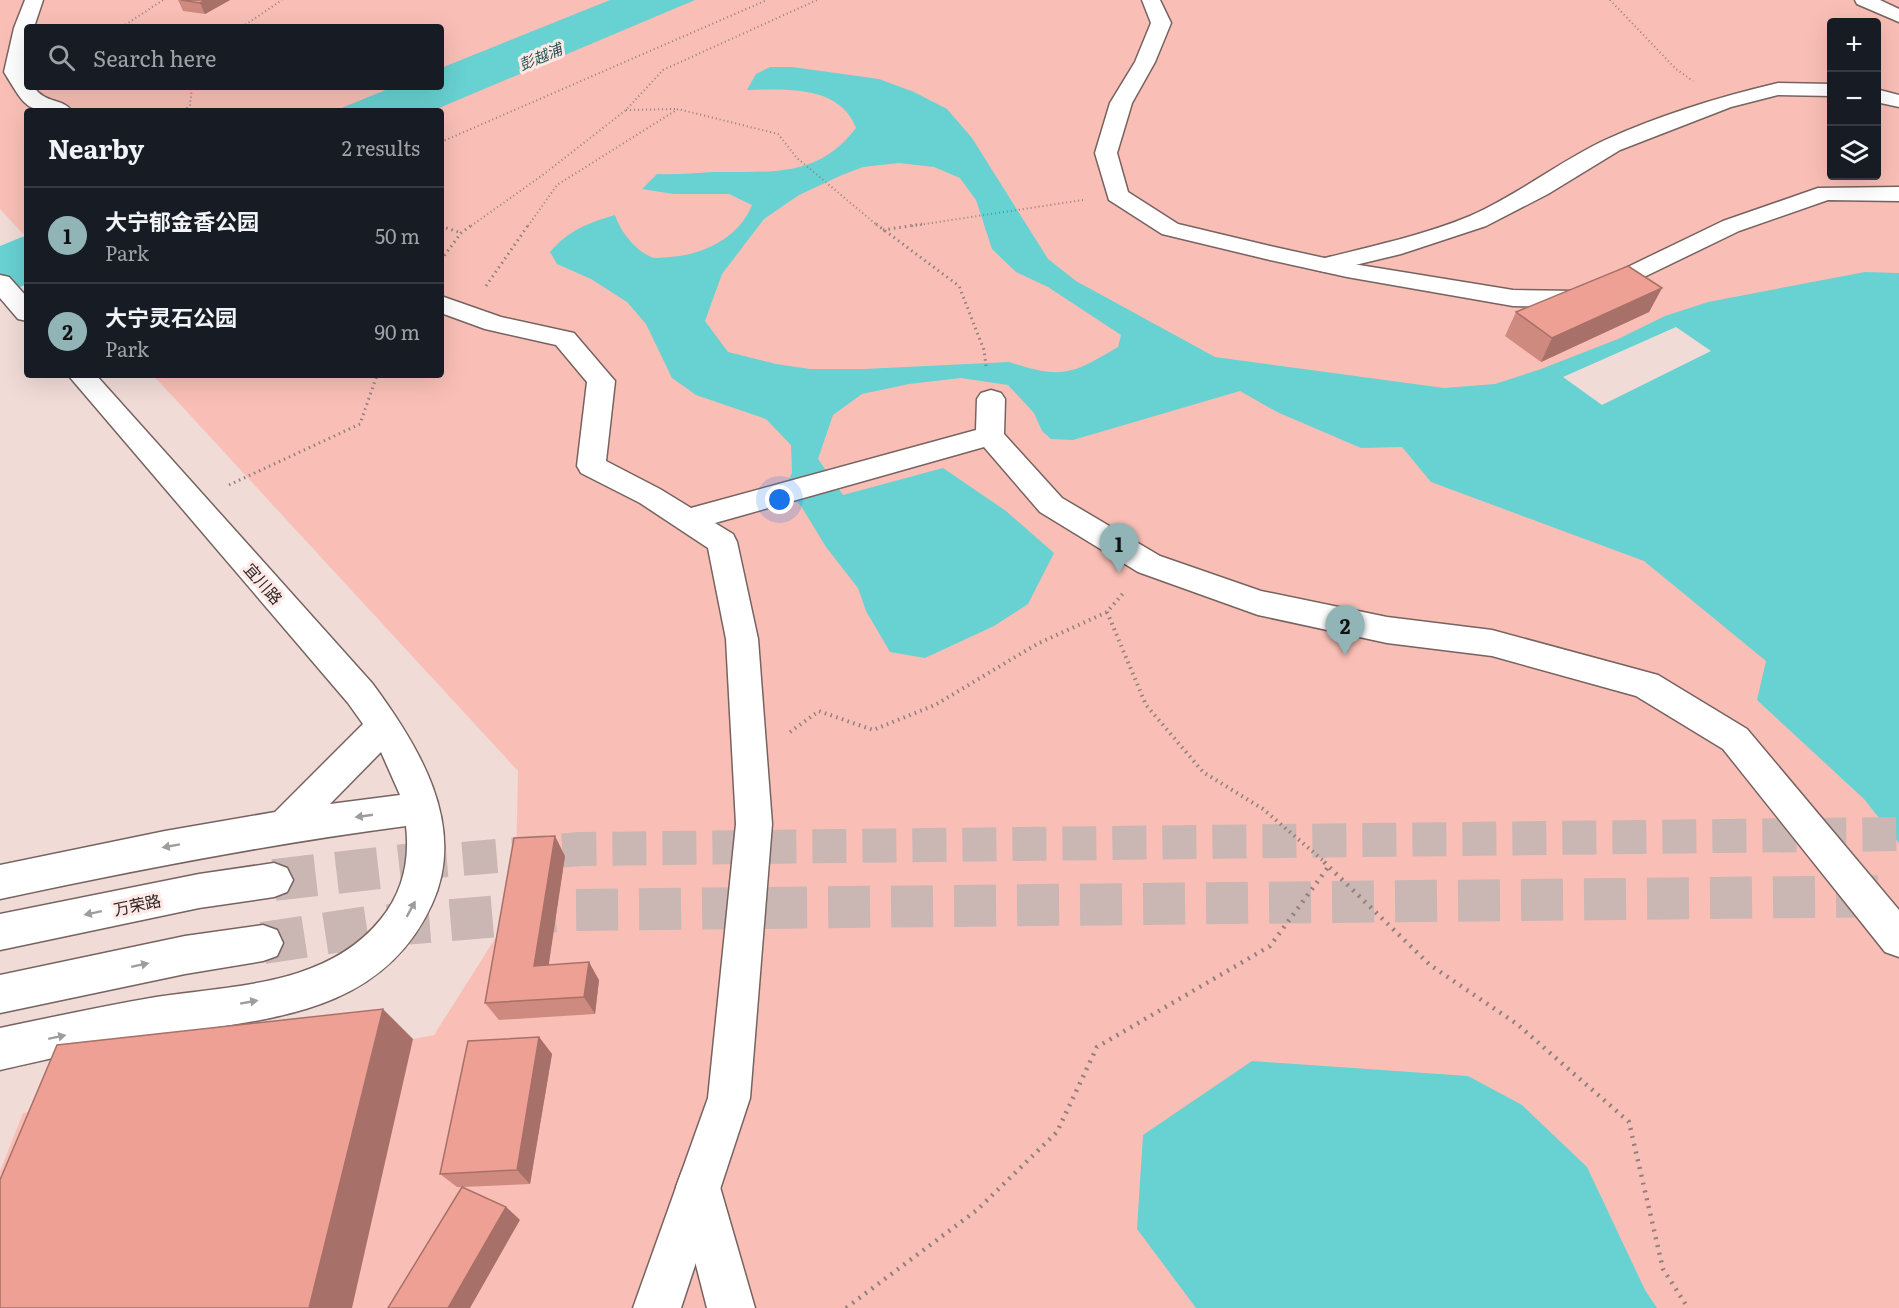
<!DOCTYPE html>
<meta charset="utf-8">
<style>
:root{--surface:#171b24;--page:#242831;--text:#f1f3f6;--muted:#9ea1a6;--line:#363941;--accent:#91b4b7}
body{margin:0;font-family:Literata,"Noto Sans SC",serif;background:var(--page);color:var(--text)}
.controls{position:absolute;right:18px;top:18px;display:grid;overflow:hidden;border-radius:6px;box-shadow:0 6px 24px #0002}
.controls button{width:54px;height:54px;display:grid;place-items:center;padding:0;border:0;border-bottom:2px solid var(--line);background:var(--surface);color:var(--text);font:30px sans-serif}
.you{position:absolute;left:780px;top:500px;width:21px;height:21px;margin:-15px;border:4px solid #fff;border-radius:50%;background:#1a73e8;box-shadow:0 0 0 9px #1a73e833}
.badge{display:grid;place-items:center;width:39px;height:39px;border-radius:50%;background:var(--accent);color:#111;font-size:20px;font-weight:700}
.pin{position:absolute;translate:-50% -50px;filter:drop-shadow(0 2px 3px #0008)}
.pin::after{content:'';position:absolute;top:32px;width:21px;height:18px;background:inherit;clip-path:polygon(0 0,100% 0,50% 100%)}
.list{margin:0;padding:0;list-style:none}
h2{display:flex;justify-content:space-between;align-items:center;height:78px;margin:0;padding:0 24px;font-size:26px}
h2 small{font-size:20px;font-weight:400;color:var(--muted)}
.list li{display:grid;grid-template-columns:39px 1fr auto;gap:18px;align-items:center;box-sizing:border-box;height:96px;padding:0 24px;border-top:2px solid var(--line)}
.list b{display:block;font-size:22px;white-space:nowrap}
.list p{margin:0;font-size:20px;white-space:nowrap;color:var(--muted)}
.list em{font-size:20px;font-style:normal;color:var(--muted)}
.icon{flex:none;width:33px;height:33px;fill:none;stroke:currentColor;stroke-width:2;stroke-linecap:round;stroke-linejoin:round}
.map{position:relative;flex:none;width:1899px;height:1308px;overflow:hidden}
.search{position:absolute;background:var(--surface);box-shadow:0 6px 24px #0002;left:24px;top:24px;width:420px;height:66px;display:flex;align-items:center;gap:15px;box-sizing:border-box;padding:0 21px;border-radius:6px;color:var(--muted);font-size:22px}
.panel{position:absolute;background:var(--surface);box-shadow:0 6px 24px #0002;left:24px;top:108px;width:420px;height:270px;border-radius:6px}
.map>svg:first-child{display:block}
.green{fill:#f9bfb6;fill-rule:evenodd}
.water{fill:#68d1d2;fill-rule:evenodd}
.pier{fill:#f1dbd7}
.lines{fill:none;stroke-linecap:round;stroke-linejoin:round}
.secondary-tunnel-far1{stroke:#cab6b3;stroke-width:34;stroke-dasharray:34 16;stroke-linecap:butt}
.secondary-tunnel{stroke:#cab6b3;stroke-width:42;stroke-dasharray:42 21;stroke-linecap:butt}
.pedestrian-casing{stroke:#766360;stroke-width:3}
.minor-casing{stroke:#766360;stroke-width:3}
.secondary-casing{stroke:#766360;stroke-width:3}
.path-far3{stroke:#90817e;stroke-width:2;stroke-dasharray:1 3;stroke-linecap:butt}
.path-far2{stroke:#90817e;stroke-width:3;stroke-dasharray:1.5 4;stroke-linecap:butt}
.path-far1{stroke:#90817e;stroke-width:4;stroke-dasharray:1.5 4.5;stroke-linecap:butt}
.path{stroke:#90817e;stroke-width:4.5;stroke-dasharray:2 6;stroke-linecap:butt}
.pedestrian{fill:#fff;fill-rule:evenodd}
.minor{fill:#fff;fill-rule:evenodd}
.secondary{fill:#fff;fill-rule:evenodd}
.wall{fill:#ce8a7f}
.shaded-wall{fill:#a77068}
.building{fill:#efa094;stroke:#a77068;stroke-width:1.5}
.oneway{fill:#a09c9c}
.labels{text-anchor:middle;dominant-baseline:central;stroke-width:6;stroke-linejoin:round;paint-order:stroke}
.far-water-label{font-size:15px;font-style:italic;fill:#245353;stroke:#fee8e5}
.street-label{font-size:16px;fill:#2c2422;stroke:#fee8e5}
</style>
<div class="map">
<svg width="1899" height="1308" viewBox="0 0 1899 1308">
<rect width="100%" height="100%" fill="#f1dbd7"/>
<path class="green" d="M0,0H1899V1308H0V1171L23,1113L434,1035L515,907L518,771L153,375H441V111H27V238L0,209ZM1832,22H1876V176H1832ZM27,27H441V87H27Z"/>
<path class="water" d="M610,0H695L432,111H334L393,87H441V68Z
M770,67H792L879,79L914,92L947,109L972,138L1048,259L1076,281L1215,357L1444,388L1495,384L1541,369L1618,339L1665,316L1708,302L1865,272L1899,273V843L1864,799L1757,700L1766,661L1644,561L1431,482L1402,447L1361,448L1277,412L1240,391L1073,440L1051,439L1042,431L1034,413L1008,385L961,378L909,384L862,394L833,415L818,459L843,495L943,468L1006,511L1054,553L1028,604L994,626L925,658L890,652L866,611L858,588L826,547L801,506L784,490L792,473L791,445L766,419L696,395L672,378L646,324L627,302L591,279L557,264L550,252C569,230 588,223 615,215C620,231 635,250 651,257C656,259 664,257 670,257C703,255 740,237 752,205L729,194H674L642,189L657,174C676,175 694,173 713,172C770,171 817,179 856,128C840,85 786,89 747,90L756,74ZM899,163L934,167L960,178L976,200L992,249L1016,272L1048,287L1121,335L1118,347C1071,375 1062,379 1009,362L864,369H810L776,364L728,352L705,321L722,274L764,219L799,195L842,175L863,167Z
M27,235V284L0,296V246Z
M1252,1061L1468,1076L1522,1105L1587,1167L1645,1290L1657,1308H1196L1137,1229L1143,1135Z"/>
<path class="pier" d="M1676,327L1711,351L1602,405L1563,377Z"/>
<g class="lines">
<path class="secondary-tunnel-far1" d="M413,863L581,849L1899,834"/>
<path class="secondary-tunnel" d="M274,880L431,862
M263,943L368,927L571,910L1899,896"/>
<g class="pedestrian-casing">
<path id="pedestrian" d="M1778,83L1832,84V96L1778,95L1731,107L1620,150L1548,194L1486,226L1401,254L1326,272L1317,270L1314,265L1317,260C1368,247 1422,236 1470,216C1518,195 1560,161 1605,140C1660,115 1719,97 1778,83Z
M1876,89L1899,95V107L1876,102Z
M698,1165L714,1171L720,1187L755,1308H707L676,1187L682,1171Z"/>
</g>
<g class="minor-casing">
<path id="minor" d="M25,0H43L34,27H27L24,72L27,87H34C45,104 63,98 72,111C25,111 28,111 4,72L14,28Z
M1142,0H1160L1171,23L1155,62L1132,103L1117,153L1128,192L1178,224L1270,246L1347,263L1513,290L1578,291L1723,221L1818,188L1899,187V201L1828,200L1739,231L1582,307L1513,306L1347,277L1270,260L1162,234L1109,200L1095,153L1110,103L1135,62L1151,23Z
M1855,0H1880L1899,9V22L1857,4Z
M0,275L9,277L27,297V321L18,319L0,298Z
M441,296L501,317L574,333L615,381L606,461L660,489L691,508L976,430L977,399L981,393L991,390L1001,393L1005,399L1004,434L1062,498L1160,556L1261,591L1387,617L1492,630L1658,675L1747,729L1899,910V957L1885,952L1723,749L1636,696L1492,656L1387,643L1258,615L1138,572L1040,512L984,447L715,523L733,534L737,542L758,639L772,824L750,1098L681,1308H633L708,1098L736,824L726,639L708,548L640,503L581,473L577,466L587,382L556,345L485,329L441,313Z
M68,375H96L372,683C418,745 468,825 432,904C381,1016 267,1018 161,1036C107,1045 53,1058 0,1070V1028C52,1017 104,1006 156,997C234,985 327,986 381,919C403,892 410,860 406,826C269,844 135,870 0,899V865L165,831L275,812L363,724L348,703ZM381,752L400,795L330,804Z"/>
</g>
<g class="secondary-casing">
<path id="secondary" d="M274,863L287,868L293,880L287,892L274,897L199,908L0,950V914L199,874Z
M263,925L277,930L283,943L277,956L263,961L185,974L0,1013V975L185,936Z"/>
</g>
<path class="path-far3" d="M1610,0L1676,69L1693,81
M122,27L163,0
M242,27L282,0
M626,110L676,109
M184,111L190,105L192,87
M441,142L767,0
M471,226L544,174L626,110L663,70L817,0
M528,226L557,185L678,109L778,134L797,158L878,226
M912,226L1083,200"/>
<path class="path-far2" d="M876,224L959,286L984,350L986,366
M441,226L461,233
M883,230L922,224
M441,260L461,233L473,224
M486,286L529,224
M229,485L360,424L377,375"/>
<path class="path-far1" d="M1107,612L1146,705L1203,772L1263,809L1326,863
M790,732L819,711L873,730L935,705L1037,644L1107,612L1125,591"/>
<path class="path" d="M1324,862L1430,965L1517,1024L1629,1122L1663,1269L1688,1308
M846,1308L977,1210L1057,1132L1097,1047L1270,946L1329,866"/>
<use href="#pedestrian" class="pedestrian"/>
<use href="#minor" class="minor"/>
<use href="#secondary" class="secondary"/>
</g>
<path class="wall" d="M178,0H230L205,14L183,11Z
M1662,288L1649,312L1541,362L1505,336L1516,312Z
M565,856L548,965L599,980L595,1014L499,1020L485,1003Z
M539,1037L552,1054L530,1184L462,1187L506,1207L520,1220L462,1187H457L440,1174Z"/>
<path class="shaded-wall" d="M205,0H230L205,14L200,3Z
M1662,288L1649,312L1541,362L1552,338Z
M555,836L565,856L546,983L534,966Z
M589,962L599,980L595,1014L584,997Z
M383,1009L413,1039L352,1308H309Z
M539,1037L552,1054L530,1184L517,1170Z
M506,1207L520,1220L470,1308H448Z"/>
<path class="building" d="M181,0H205L200,3Z
M1628,266L1662,288L1552,338L1516,312Z
M555,836L534,966L589,962L584,997L485,1003L514,838Z
M383,1009L309,1308H0V1180L57,1045Z
M539,1037L517,1170L440,1174L468,1041Z
M462,1187L506,1207L448,1308H388Z"/>
<defs><path id="oneway-solid" d="M-6-.8H1V-3.2L6.5 0L1 3.2V.8H-6Z" transform="scale(1.5)"/></defs>
<g class="oneway">
<use href="#oneway-solid" transform="translate(364 816) rotate(172)"/>
<use href="#oneway-solid" transform="translate(171 846) rotate(170)"/>
<use href="#oneway-solid" transform="translate(411 909) rotate(-61)"/>
<use href="#oneway-solid" transform="translate(93 913) rotate(168)"/>
<use href="#oneway-solid" transform="translate(140 965) rotate(-12)"/>
<use href="#oneway-solid" transform="translate(249 1002) rotate(-10)"/>
<use href="#oneway-solid" transform="translate(57 1037) rotate(-12)"/>
</g>
<g class="labels">
<g class="far-water-label">
<text transform="translate(540 56) rotate(-23)">彭越浦</text>
</g>
<g class="street-label">
<text transform="translate(264 583) rotate(49)">宜川路</text>
<text transform="translate(137 904) rotate(-12)">万荣路</text>
</g>
</g>
</svg>
<div class="controls">
<button>+</button>
<button>−</button>
<button><svg class="icon" aria-label="layers" viewBox="0 0 24 24"><path d="M12 4l9 5-9 5-9-5zM3 14l9 5 9-5"/></svg></button>
</div>
<div class="you"></div>
<div class="pin badge" style="left:1119px;top:573px">1</div>
<div class="pin badge" style="left:1345px;top:655px">2</div>
<div class="search"><svg class="icon" aria-label="search" viewBox="0 0 24 24"><circle cx="10" cy="10" r="6"/><path d="M15 15l6 6"/></svg>Search here</div>
<section class="panel">
<h2>Nearby<small>2 results</small></h2>
<ul class="list">
<li><span class="badge">1</span><div><b>大宁郁金香公园</b><p>Park</p></div><em>50 m</em></li>
<li><span class="badge">2</span><div><b>大宁灵石公园</b><p>Park</p></div><em>90 m</em></li>
</ul>
</section>
</div>
